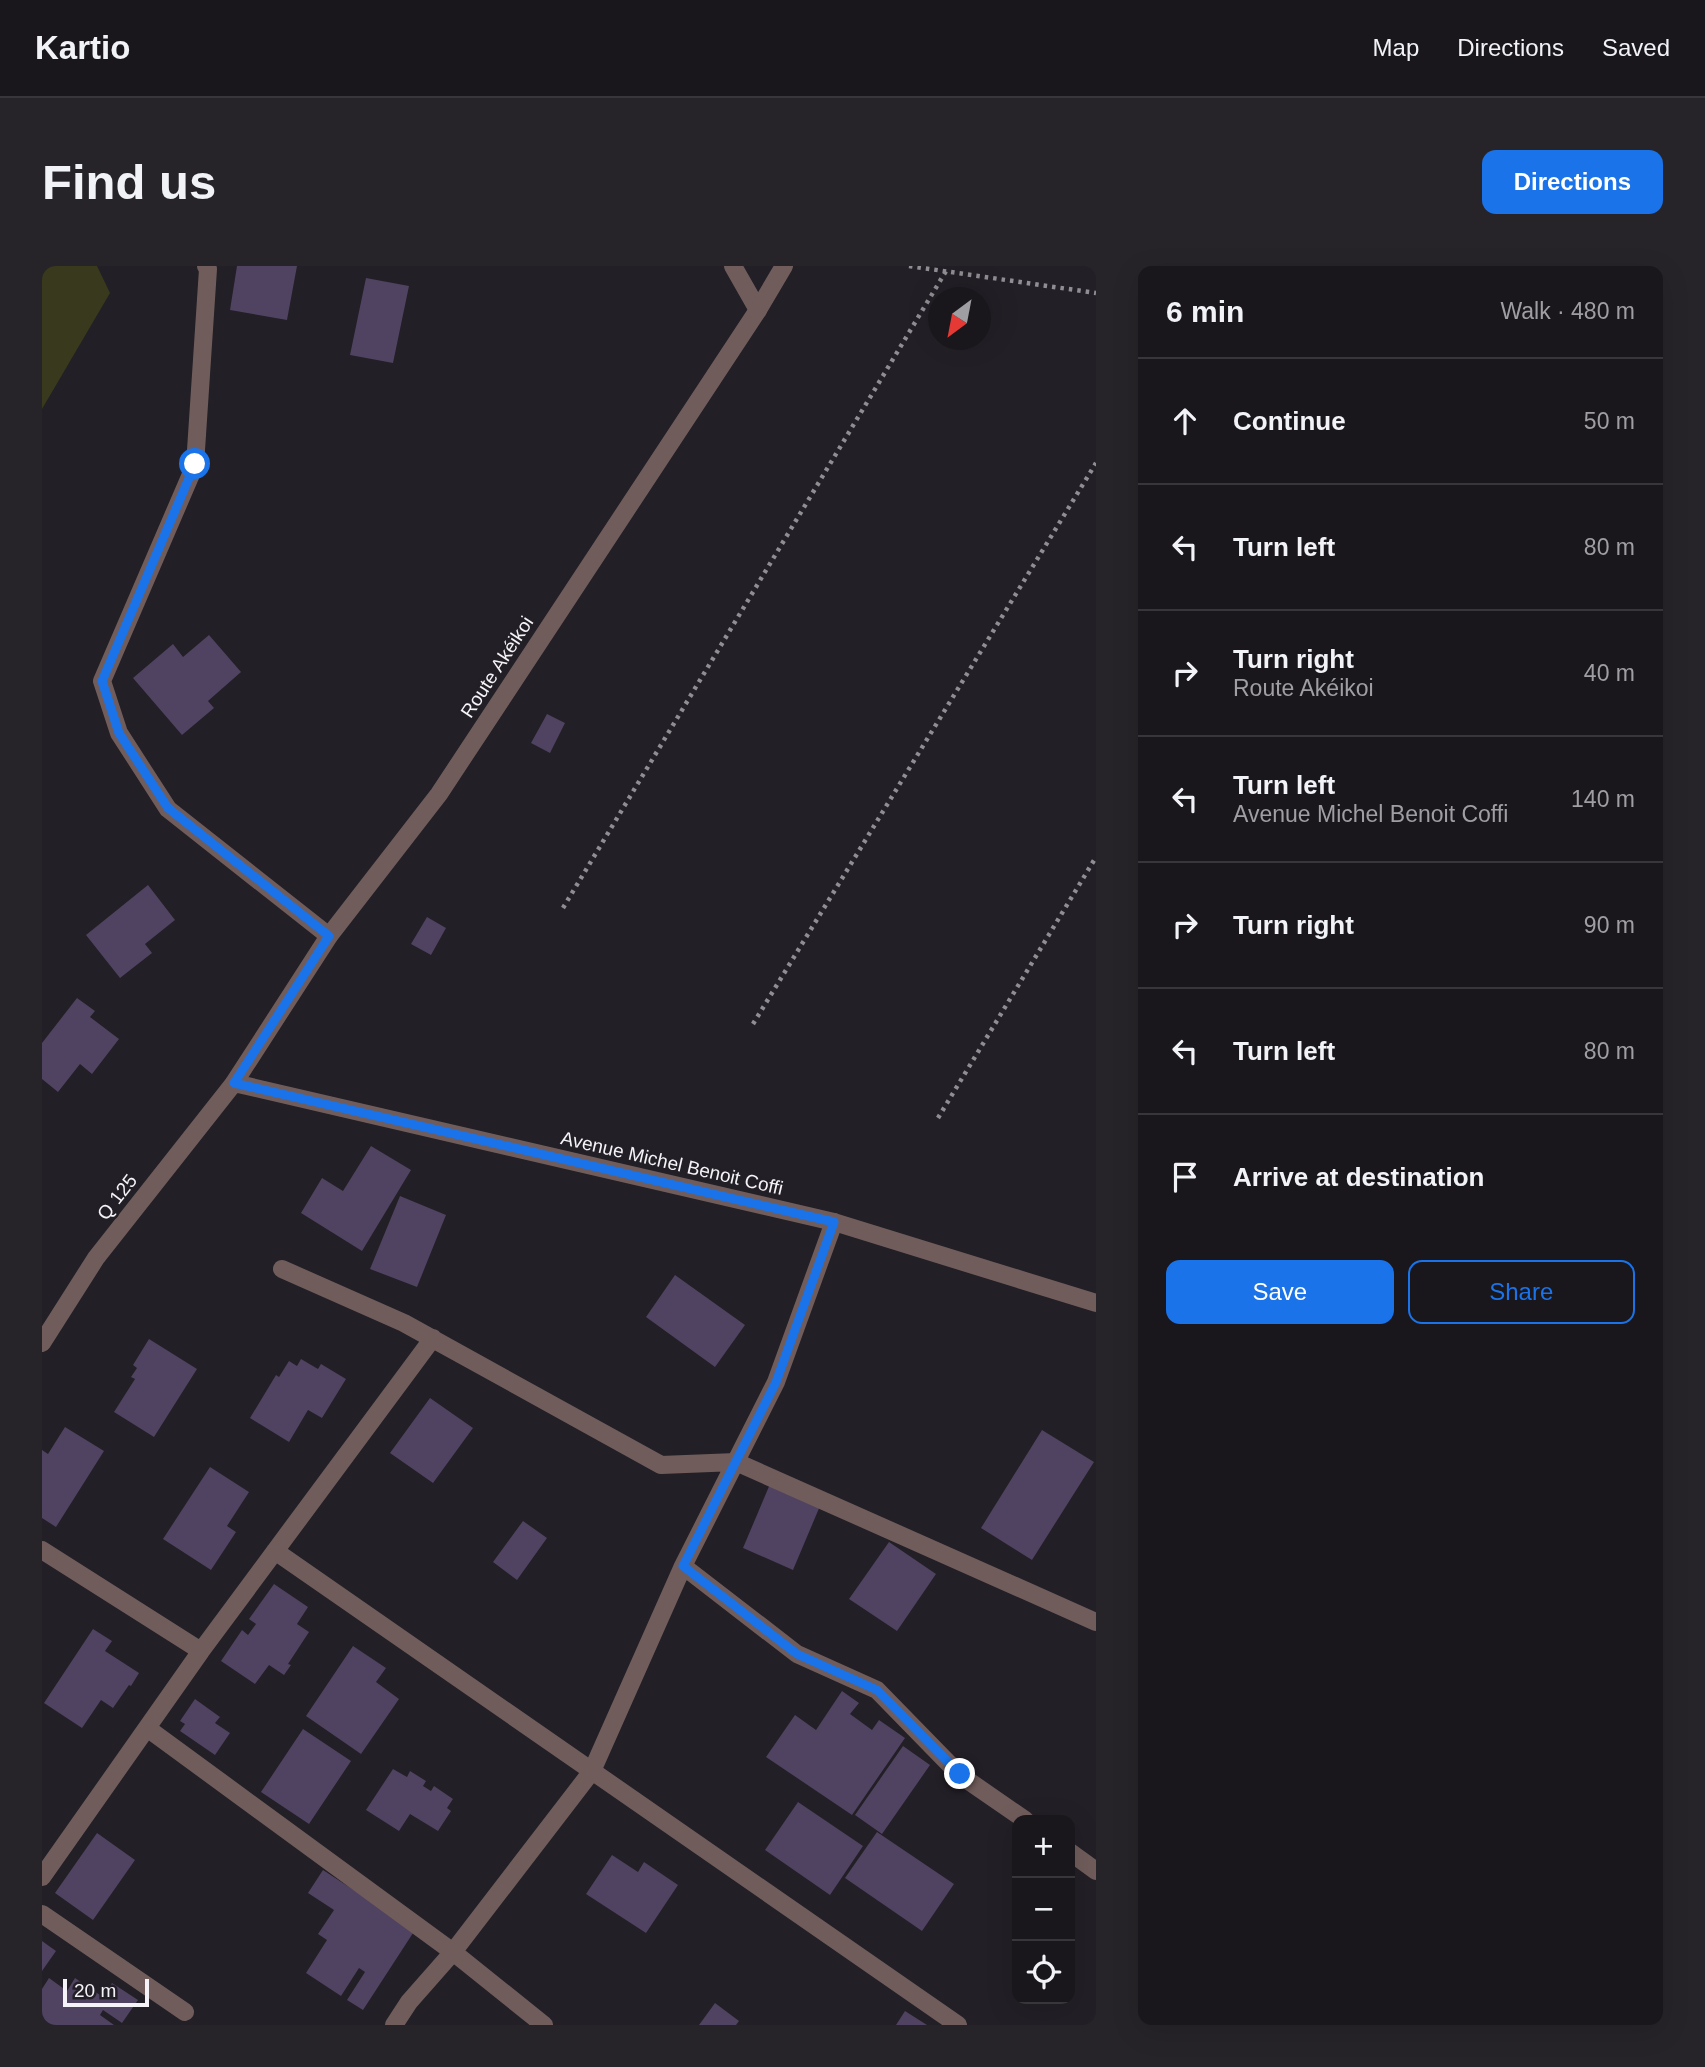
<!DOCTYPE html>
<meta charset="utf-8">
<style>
:root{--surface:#1a171c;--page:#272429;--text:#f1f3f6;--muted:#9f9fa3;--line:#38363b;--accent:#1a73e8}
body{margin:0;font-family:Arial,sans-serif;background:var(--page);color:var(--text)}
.controls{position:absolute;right:21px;bottom:21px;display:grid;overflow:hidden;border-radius:14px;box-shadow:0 7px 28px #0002}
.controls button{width:63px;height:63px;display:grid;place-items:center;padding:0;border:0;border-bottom:2px solid var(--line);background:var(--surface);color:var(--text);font:35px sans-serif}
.compass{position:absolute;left:886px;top:21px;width:63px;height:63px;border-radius:50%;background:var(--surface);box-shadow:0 7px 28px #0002;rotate:212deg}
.scale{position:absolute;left:21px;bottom:18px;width:86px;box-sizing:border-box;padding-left:7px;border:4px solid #f5f3f7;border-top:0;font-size:19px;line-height:24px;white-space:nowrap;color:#f5f3f7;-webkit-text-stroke:5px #221f26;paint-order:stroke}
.stop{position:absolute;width:21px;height:21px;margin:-16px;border:5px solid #1a73e8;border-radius:50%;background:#fff}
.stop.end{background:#1a73e8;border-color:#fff;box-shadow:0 2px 7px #0008}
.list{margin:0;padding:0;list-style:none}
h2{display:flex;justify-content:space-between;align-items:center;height:91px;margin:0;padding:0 28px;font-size:30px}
h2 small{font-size:23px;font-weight:400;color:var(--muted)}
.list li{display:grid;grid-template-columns:46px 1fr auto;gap:21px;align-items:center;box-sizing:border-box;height:126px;padding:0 28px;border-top:2px solid var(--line)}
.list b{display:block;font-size:26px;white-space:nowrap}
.list p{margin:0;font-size:23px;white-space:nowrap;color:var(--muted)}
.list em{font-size:23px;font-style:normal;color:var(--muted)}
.actions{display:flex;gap:14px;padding:21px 28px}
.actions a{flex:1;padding:16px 0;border:2px solid var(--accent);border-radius:14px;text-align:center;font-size:24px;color:var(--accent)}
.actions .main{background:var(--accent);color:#fff}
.icon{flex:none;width:38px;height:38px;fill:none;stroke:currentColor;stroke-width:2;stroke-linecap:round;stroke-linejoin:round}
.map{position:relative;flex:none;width:1054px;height:1759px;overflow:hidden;border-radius:14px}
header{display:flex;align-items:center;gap:42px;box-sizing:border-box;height:98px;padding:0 35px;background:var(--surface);border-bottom:2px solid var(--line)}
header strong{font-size:33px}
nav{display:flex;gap:38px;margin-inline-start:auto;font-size:24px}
.intro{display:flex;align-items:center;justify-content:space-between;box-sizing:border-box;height:168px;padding:0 42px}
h1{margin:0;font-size:49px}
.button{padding:18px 32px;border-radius:14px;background:var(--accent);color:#fff;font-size:24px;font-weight:700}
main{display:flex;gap:42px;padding:0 42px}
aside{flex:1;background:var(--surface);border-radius:14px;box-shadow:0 7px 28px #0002}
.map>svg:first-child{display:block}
.green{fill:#393a1d}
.building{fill:#504261}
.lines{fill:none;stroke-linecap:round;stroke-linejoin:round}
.path{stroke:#908d93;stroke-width:4.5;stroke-dasharray:3.5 5;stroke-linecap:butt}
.minor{stroke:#705d5b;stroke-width:18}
.tertiary{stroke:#705d5b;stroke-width:18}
.route{stroke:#1a73e8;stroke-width:9}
.labels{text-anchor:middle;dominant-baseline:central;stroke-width:5;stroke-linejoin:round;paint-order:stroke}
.street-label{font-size:19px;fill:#f5f3f7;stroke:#221f26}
</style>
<header>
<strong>Kartio</strong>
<nav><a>Map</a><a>Directions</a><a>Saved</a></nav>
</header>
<div class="intro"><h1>Find us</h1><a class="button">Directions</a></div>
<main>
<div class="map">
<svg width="1054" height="1759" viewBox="0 0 1054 1759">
<rect width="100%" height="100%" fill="#221f26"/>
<path class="green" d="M0,0H55L68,27L0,143Z"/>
<path class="building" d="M195,0H255L245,54L188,44Z
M324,12L367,20L351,97L308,89Z
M167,369L199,406L166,435L172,442L140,469L91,412L131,378L141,391Z
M505,448L523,457L508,487L489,477Z
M106,619L133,654L103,678L110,687L78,712L44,669Z
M385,651L404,662L389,689L369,678Z
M35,732L53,745L48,751L77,773L50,808L38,798L16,826L0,813V777Z
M329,880L369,904L320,985L259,947L280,912L301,925Z
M358,930L404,949L375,1021L328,1003Z
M633,1009L703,1059L673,1101L604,1051Z
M107,1073L155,1103L112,1171L72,1146L93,1113L89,1111L95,1102L91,1099Z
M259,1093L276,1103L279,1098L304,1113L280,1152L266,1144L247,1176L208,1152L234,1109L237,1111L247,1095L255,1100Z
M388,1132L431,1162L391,1217L348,1187Z
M23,1161L62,1185L14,1261L0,1252V1184L6,1188Z
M1000,1164L1052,1196L990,1294L939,1262Z
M168,1201L207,1226L185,1260L194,1266L169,1304L121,1273Z
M728,1218L778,1240L751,1304L701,1282Z
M481,1255L505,1272L475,1314L451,1296Z
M847,1276L894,1308L855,1365L807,1333Z
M232,1318L266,1341L255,1358L267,1366L246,1398L249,1399L242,1409L227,1399L213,1418L179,1395L200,1364L206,1369L214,1358L207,1353Z
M51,1363L70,1375L63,1385L97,1407L89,1420L87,1419L71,1442L59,1434L40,1462L2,1437Z
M311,1380L344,1402L334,1416L357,1433L319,1488L264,1450Z
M800,1425L817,1437L808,1448L830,1464L837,1454L863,1472L810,1549L724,1491L753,1449L774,1464Z
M153,1433L178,1451L173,1457L188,1467L173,1489L138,1465L143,1458L138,1455Z
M261,1463L309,1495L267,1558L219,1526Z
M861,1480L888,1499L840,1568L813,1549Z
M351,1503L365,1511L368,1505L384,1515L381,1520L389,1525L392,1520L411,1533L405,1542L409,1545L396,1565L368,1548L357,1565L324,1544Z
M756,1536L821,1580L788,1629L723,1584Z
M835,1566L912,1618L880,1665L803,1612Z
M55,1567L93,1594L51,1654L13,1627Z
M570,1589L596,1606L602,1596L636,1619L604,1667L544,1628Z
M281,1604L373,1664L321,1744L305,1734L323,1706L317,1702L299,1730L264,1707L285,1674L276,1668L292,1644L266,1627Z
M0,1675L14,1685L0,1705Z
M7,1712L25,1725L33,1712L61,1731L70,1717L96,1734L80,1757L61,1744L58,1749L72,1759H0V1723Z
M673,1737L697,1755L694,1759H657Z
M863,1745L885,1759H854Z"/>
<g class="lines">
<path class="path" d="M867,0L1054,27
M521,642L904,5
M711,758L1054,197
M896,852L1054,591"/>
<path class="minor" d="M164,0L166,3L153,199L60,415L77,467L126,543L287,670
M691,0L716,44
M240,1003L362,1057L619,1199L694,1196L1054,1356
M0,1284L159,1385
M233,1285L916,1759
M641,1300L755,1388L835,1424L918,1509L983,1554
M105,1462L411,1686L502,1759
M1028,1586L1054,1605
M0,1611L159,1385L391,1072
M0,1648L143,1746
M352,1759L367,1736L411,1686L550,1505L641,1300L734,1116L792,956"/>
<path class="tertiary" d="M192,817L792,956L1054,1037
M0,1077L54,992L192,817L287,670L397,528L716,44L742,0"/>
</g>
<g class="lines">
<path class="route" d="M153,198L60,415L77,467L126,542L287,670L192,817L792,956L734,1116L641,1300L755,1388L835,1424L918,1508"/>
</g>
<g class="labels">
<g class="street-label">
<text transform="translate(455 401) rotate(-57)">Route Akéikoi</text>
<text transform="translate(630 897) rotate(13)">Avenue Michel Benoit Coffi</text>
<text transform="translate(75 931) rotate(-52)">Q 125</text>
</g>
</g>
</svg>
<div class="controls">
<button>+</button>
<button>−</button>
<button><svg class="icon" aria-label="locate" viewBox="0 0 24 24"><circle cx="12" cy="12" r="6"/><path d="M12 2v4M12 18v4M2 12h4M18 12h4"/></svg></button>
</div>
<svg class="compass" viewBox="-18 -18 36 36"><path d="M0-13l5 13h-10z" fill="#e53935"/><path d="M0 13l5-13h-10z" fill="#9f9fa3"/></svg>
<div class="scale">20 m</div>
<div class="stop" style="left:153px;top:198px"></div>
<div class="stop end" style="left:918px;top:1508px"></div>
</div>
<aside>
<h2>6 min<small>Walk · 480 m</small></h2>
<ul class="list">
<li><svg class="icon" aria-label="ahead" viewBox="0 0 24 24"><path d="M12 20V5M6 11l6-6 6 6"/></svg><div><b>Continue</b></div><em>50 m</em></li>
<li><svg class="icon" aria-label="left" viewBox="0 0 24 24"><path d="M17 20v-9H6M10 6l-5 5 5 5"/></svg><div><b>Turn left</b></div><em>80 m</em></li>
<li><svg class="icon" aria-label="right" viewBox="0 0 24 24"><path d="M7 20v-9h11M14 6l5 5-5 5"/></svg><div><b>Turn right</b><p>Route Akéikoi</p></div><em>40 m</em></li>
<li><svg class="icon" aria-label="left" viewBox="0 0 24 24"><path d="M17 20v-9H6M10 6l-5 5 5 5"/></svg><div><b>Turn left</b><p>Avenue Michel Benoit Coffi</p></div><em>140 m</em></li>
<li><svg class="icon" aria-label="right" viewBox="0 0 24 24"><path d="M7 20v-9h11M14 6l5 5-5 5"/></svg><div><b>Turn right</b></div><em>90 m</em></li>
<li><svg class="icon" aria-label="left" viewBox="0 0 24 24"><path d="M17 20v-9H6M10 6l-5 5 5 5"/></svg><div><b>Turn left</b></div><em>80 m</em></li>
<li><svg class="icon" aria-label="arrive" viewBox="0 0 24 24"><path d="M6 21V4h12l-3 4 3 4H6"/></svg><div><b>Arrive at destination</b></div></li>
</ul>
<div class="actions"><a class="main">Save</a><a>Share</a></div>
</aside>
</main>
